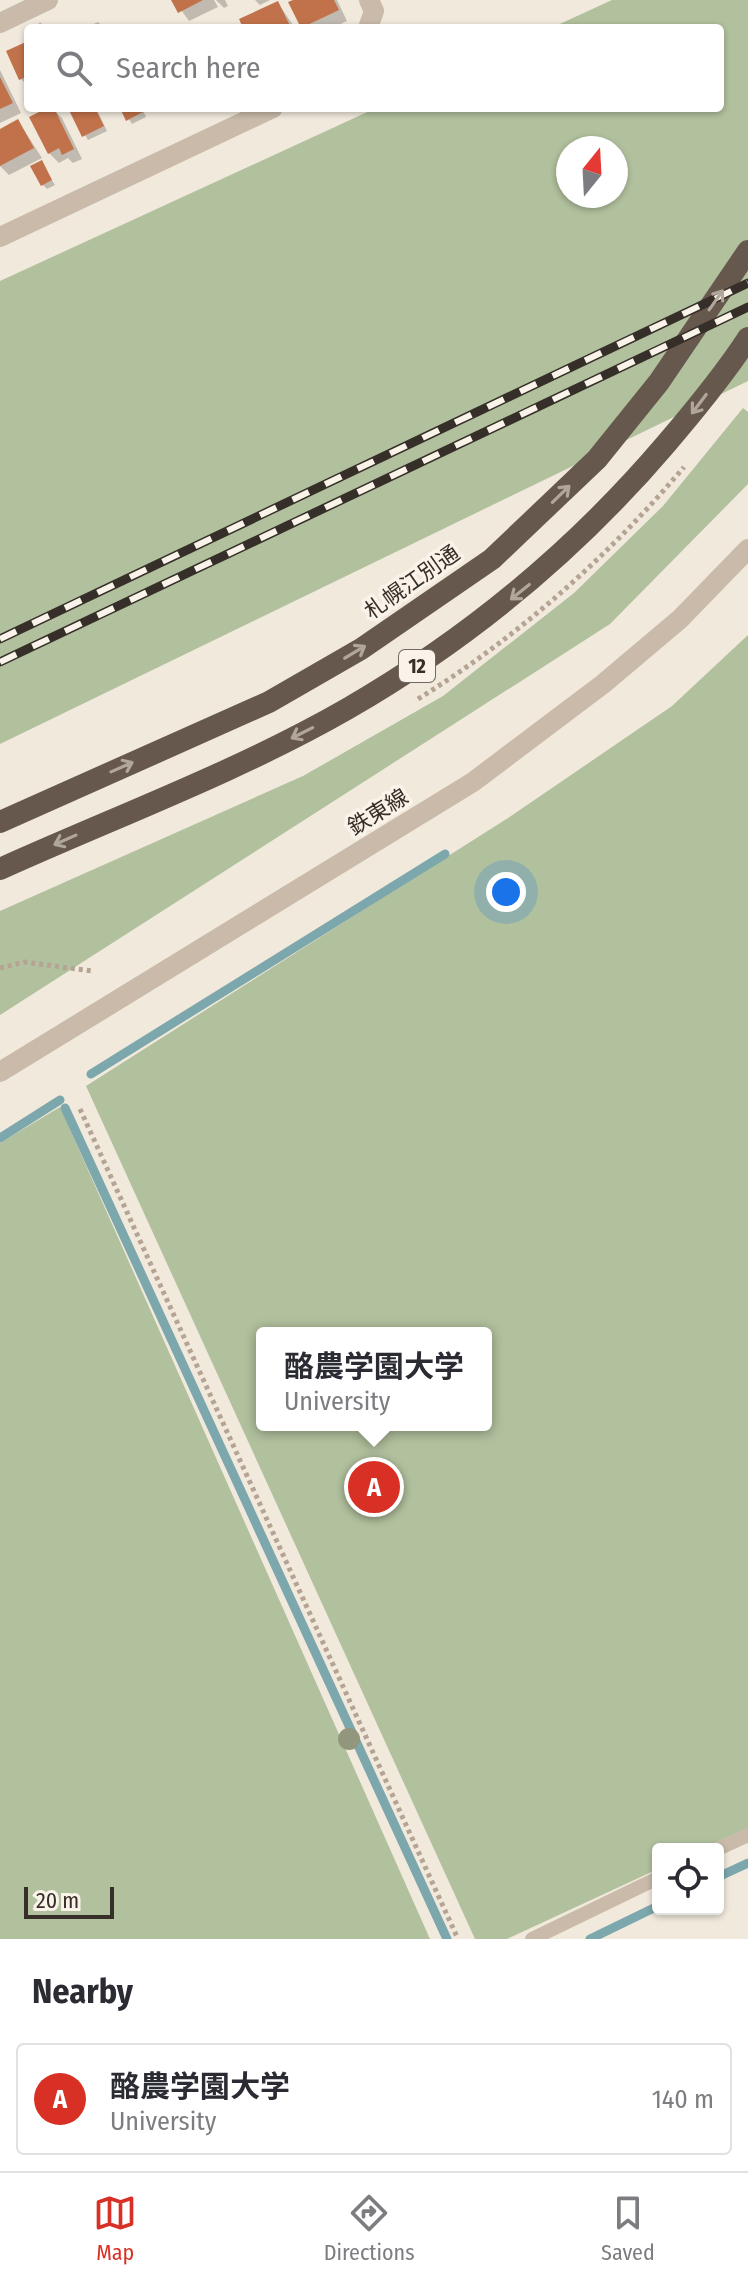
<!DOCTYPE html>
<meta charset="utf-8">
<style>
:root{--surface:#fff;--page:#f7f7f7;--text:#2b2b33;--muted:#7c7c81;--line:#e1e1e2;--accent:#d93025}
body{margin:0;font-family:"Fira Sans Condensed","Noto Sans JP",sans-serif;background:var(--page);color:var(--text)}
.controls{position:absolute;right:24px;bottom:24px;display:grid;overflow:hidden;border-radius:8px;box-shadow:0 2px 6px #0004}
.controls button{width:72px;height:72px;display:grid;place-items:center;padding:0;border:0;border-bottom:2px solid var(--line);background:var(--surface);color:var(--text);font:40px sans-serif}
.compass{position:absolute;left:556px;top:136px;width:72px;height:72px;border-radius:50%;background:var(--surface);box-shadow:0 2px 6px #0004;rotate:18deg}
.scale{position:absolute;left:24px;bottom:20px;width:90px;box-sizing:border-box;padding-left:8px;border:4px solid #362e28;border-top:0;font-size:22px;line-height:28px;white-space:nowrap;color:#362e28;-webkit-text-stroke:6px #f9f3e9;paint-order:stroke}
.you{position:absolute;left:506px;top:892px;width:28px;height:28px;margin:-20px;border:6px solid #fff;border-radius:50%;background:#1a73e8;box-shadow:0 0 0 12px #1a73e833}
.badge{display:grid;place-items:center;width:52px;height:52px;border-radius:50%;background:var(--accent);color:#fff;font-size:26px;font-weight:700}
.pin{position:absolute;translate:-50% -50%;border:4px solid #fff;box-shadow:0 2px 8px #0006}
.popup{position:absolute;left:256px;top:1327px;width:236px;height:104px;box-sizing:border-box;display:grid;place-content:center;border-radius:8px;background:var(--surface);filter:drop-shadow(0 2px 6px #0005);font-size:26px;white-space:nowrap;color:var(--muted)}
.popup b{font-size:30px;color:var(--text)}
.popup::after{content:'';position:absolute;left:50%;top:100%;margin-left:-16px;border:16px solid transparent;border-top-color:var(--surface)}
.list{margin:0;padding:0;list-style:none}
h2{display:flex;justify-content:space-between;align-items:center;height:104px;margin:0;padding:0 32px;font-size:34px}
h2 small{font-size:26px;font-weight:400;color:var(--muted)}
.list li{display:grid;grid-template-columns:52px 1fr auto;gap:24px;align-items:center;box-sizing:border-box;height:112px;margin:0 16px 16px;padding:0 16px;border:2px solid var(--line);border-radius:8px}
.list b{display:block;font-size:30px;white-space:nowrap}
.list p{margin:0;font-size:26px;white-space:nowrap;color:var(--muted)}
.list em{font-size:26px;font-style:normal;color:var(--muted)}
.icon{flex:none;width:44px;height:44px;fill:none;stroke:currentColor;stroke-width:2;stroke-linecap:round;stroke-linejoin:round}
.map{position:relative;flex:none;width:748px;height:1939px;overflow:hidden}
.search{position:absolute;background:var(--surface);box-shadow:0 2px 6px #0004;left:24px;right:24px;top:24px;height:88px;display:flex;align-items:center;gap:20px;box-sizing:border-box;padding:0 28px;border-radius:8px;color:var(--muted);font-size:30px}
.sheet{height:232px;background:var(--surface)}
nav{display:flex;justify-content:space-around;align-items:center;box-sizing:border-box;height:112px;border-top:2px solid var(--line);background:var(--surface);font-size:22px;color:var(--muted)}
nav a{display:grid;justify-items:center;gap:4px}
nav .on{color:var(--accent)}
.map>svg:first-child{display:block}
.green{fill:#b1c09d;fill-rule:evenodd}
.shadow{fill:#0003}
.lines{fill:none;stroke-linecap:round;stroke-linejoin:round}
.stream{stroke:#7ca7ad;stroke-width:9}
.building{fill:#c1724a}
.path{stroke:#b5a493;stroke-width:5;stroke-dasharray:4 4;stroke-linecap:butt}
.service{stroke:#c9baa9;stroke-width:14}
.minor{stroke:#c9baa9;stroke-width:20}
.tertiary{stroke:#c9baa9;stroke-width:20}
.trunk{stroke:#67584d;stroke-width:22}
.rail-casing{stroke:#362e28;stroke-width:9}
.rail{stroke:#f9f3e9;stroke-width:6;stroke-dasharray:18;stroke-linecap:butt}
.tree{fill:#91967c}
.oneway{stroke:#b0a69b}
.labels{text-anchor:middle;dominant-baseline:central;stroke-width:7;stroke-linejoin:round;paint-order:stroke}
.shield{fill:#f9f3e9;stroke:#706962;stroke-width:2}
.shield-label{font-size:20px;font-weight:bold;fill:#362e28}
.street-label{font-size:22px;fill:#362e28;stroke:#f9f3e9}
</style>
<div class="map">
<svg width="748" height="1939" viewBox="0 0 748 1939">
<rect width="100%" height="100%" fill="#f1e9dc"/>
<path class="green" d="M612,0H748V381L0,744V281L376,108H720V28H551ZM568,148H616V196H568Z
M743,408L748,412V484L610,624L0,1015V911L303,776L443,696L574,593L663,506Z
M748,635V1828L702,1849H658V1869L507,1939H475L86,1086L511,816L672,706ZM262,1333H486V1425H262Z
M60,1107L430,1939H0V1143Z"/>
<path class="shadow" d="M174,0H214L218,7L189,21Z
M216,0H225L228,6L224,8Z
M255,0H270L260,5Z
M297,0H337L347,21L332,28H304L291,3Z
M278,3L295,28H245Z
M40,22L46,28H36Z
M98,22L104,28H85Z
M28,43V86L21,79Z
M0,70L21,113L0,123Z
M52,108L62,118L82,159L73,163L68,158L59,163L49,153Z
M70,108H96L107,131L88,140Z
M122,108H142L146,117L132,124Z
M18,121L42,158L9,175L0,166V131Z
M41,163L55,185L47,189L42,184Z"/>
<g class="lines">
<path class="stream" d="M91,1074L445,854
M65,1108L447,1939
M0,1138L60,1100
M718,1877L748,1863
M590,1939L658,1906"/>
</g>
<path class="building" d="M171,0H203L178,13Z
M293,0H334L339,10L301,28L288,2Z
M278,1L291,28H243L239,19Z
M28,41V76L19,80L6,51Z
M0,77L13,103L0,109Z
M47,108H54L74,149L62,155L59,148L48,154L29,117Z
M68,108H95L104,126L82,137Z
M120,108H141L143,112L126,121Z
M18,119L34,148L0,166V129Z
M42,160L52,180L41,186L30,166Z"/>
<g class="lines">
<path class="path" d="M418,699C518,637 608,557 684,467
M0,968L24,962L92,971
M80,1109L458,1939"/>
<path class="service" d="M718,1849L748,1835
M532,1939L658,1878"/>
<path class="minor" d="M0,23L48,0
M368,28L374,11L369,0
M0,237L273,108"/>
<path class="tertiary" d="M0,1072L473,782L603,684L680,619L748,549"/>
<path class="trunk" d="M0,822L269,702L361,649L492,559L597,459L659,382L748,251
M0,869C115,817 237,772 347,709C470,638 574,552 666,444C695,410 724,375 748,338"/>
<g class="rail-casing">
<path id="rail" d="M0,639L748,283
M0,662L748,307"/>
</g>
<use href="#rail" class="rail"/>
</g>
<circle class="tree" cx="349" cy="1739" r="11"/>
<defs><path id="oneway-shaft" d="M-6 0H5M1.5-3L5.5 0L1.5 3" fill="none" stroke-width="1.6" stroke-linecap="round" stroke-linejoin="round" transform="scale(2)"/></defs>
<g class="oneway">
<use href="#oneway-shaft" transform="translate(716 300) rotate(-55)"/>
<use href="#oneway-shaft" transform="translate(699 404) rotate(127)"/>
<use href="#oneway-shaft" transform="translate(561 494) rotate(-44)"/>
<use href="#oneway-shaft" transform="translate(520 592) rotate(141)"/>
<use href="#oneway-shaft" transform="translate(355 652) rotate(-31)"/>
<use href="#oneway-shaft" transform="translate(302 733) rotate(153)"/>
<use href="#oneway-shaft" transform="translate(122 767) rotate(-24)"/>
<use href="#oneway-shaft" transform="translate(65 840) rotate(156)"/>
</g>
<g class="labels">
<rect class="shield" x="399" y="650" width="36" height="32" rx="6"/>
<g class="shield-label">
<text x="417" y="666">12</text>
</g>
<g class="street-label">
<text transform="translate(412 582) rotate(-35)">札幌江別通</text>
<text transform="translate(378 812) rotate(-32)">鉄東線</text>
</g>
</g>
</svg>
<div class="controls">
<button><svg class="icon" aria-label="locate" viewBox="0 0 24 24"><circle cx="12" cy="12" r="6"/><path d="M12 2v4M12 18v4M2 12h4M18 12h4"/></svg></button>
</div>
<svg class="compass" viewBox="-18 -18 36 36"><path d="M0-13l5 13h-10z" fill="#e53935"/><path d="M0 13l5-13h-10z" fill="#7c7c81"/></svg>
<div class="scale">20 m</div>
<div class="you"></div>
<div class="pin badge" style="left:374px;top:1487px">A</div>
<div class="popup"><b>酪農学園大学</b>University</div>
<div class="search"><svg class="icon" aria-label="search" viewBox="0 0 24 24"><circle cx="10" cy="10" r="6"/><path d="M15 15l6 6"/></svg>Search here</div>
</div>
<section class="sheet">
<h2>Nearby<small></small></h2>
<ul class="list">
<li><span class="badge">A</span><div><b>酪農学園大学</b><p>University</p></div><em>140 m</em></li>
</ul>
</section>
<nav>
<a class="on"><svg class="icon" aria-label="map" viewBox="0 0 24 24"><path d="M3 6l6-2 6 2 6-2v14l-6 2-6-2-6 2zM9 4v14M15 6v14"/></svg>Map</a>
<a><svg class="icon" aria-label="directions" viewBox="0 0 24 24"><path d="M12 3l9 9-9 9-9-9zM9 14v-3h6M13 9l2 2-2 2"/></svg>Directions</a>
<a><svg class="icon" aria-label="saved" viewBox="0 0 24 24"><path d="M7 4h10v16l-5-4-5 4z"/></svg>Saved</a>
</nav>
